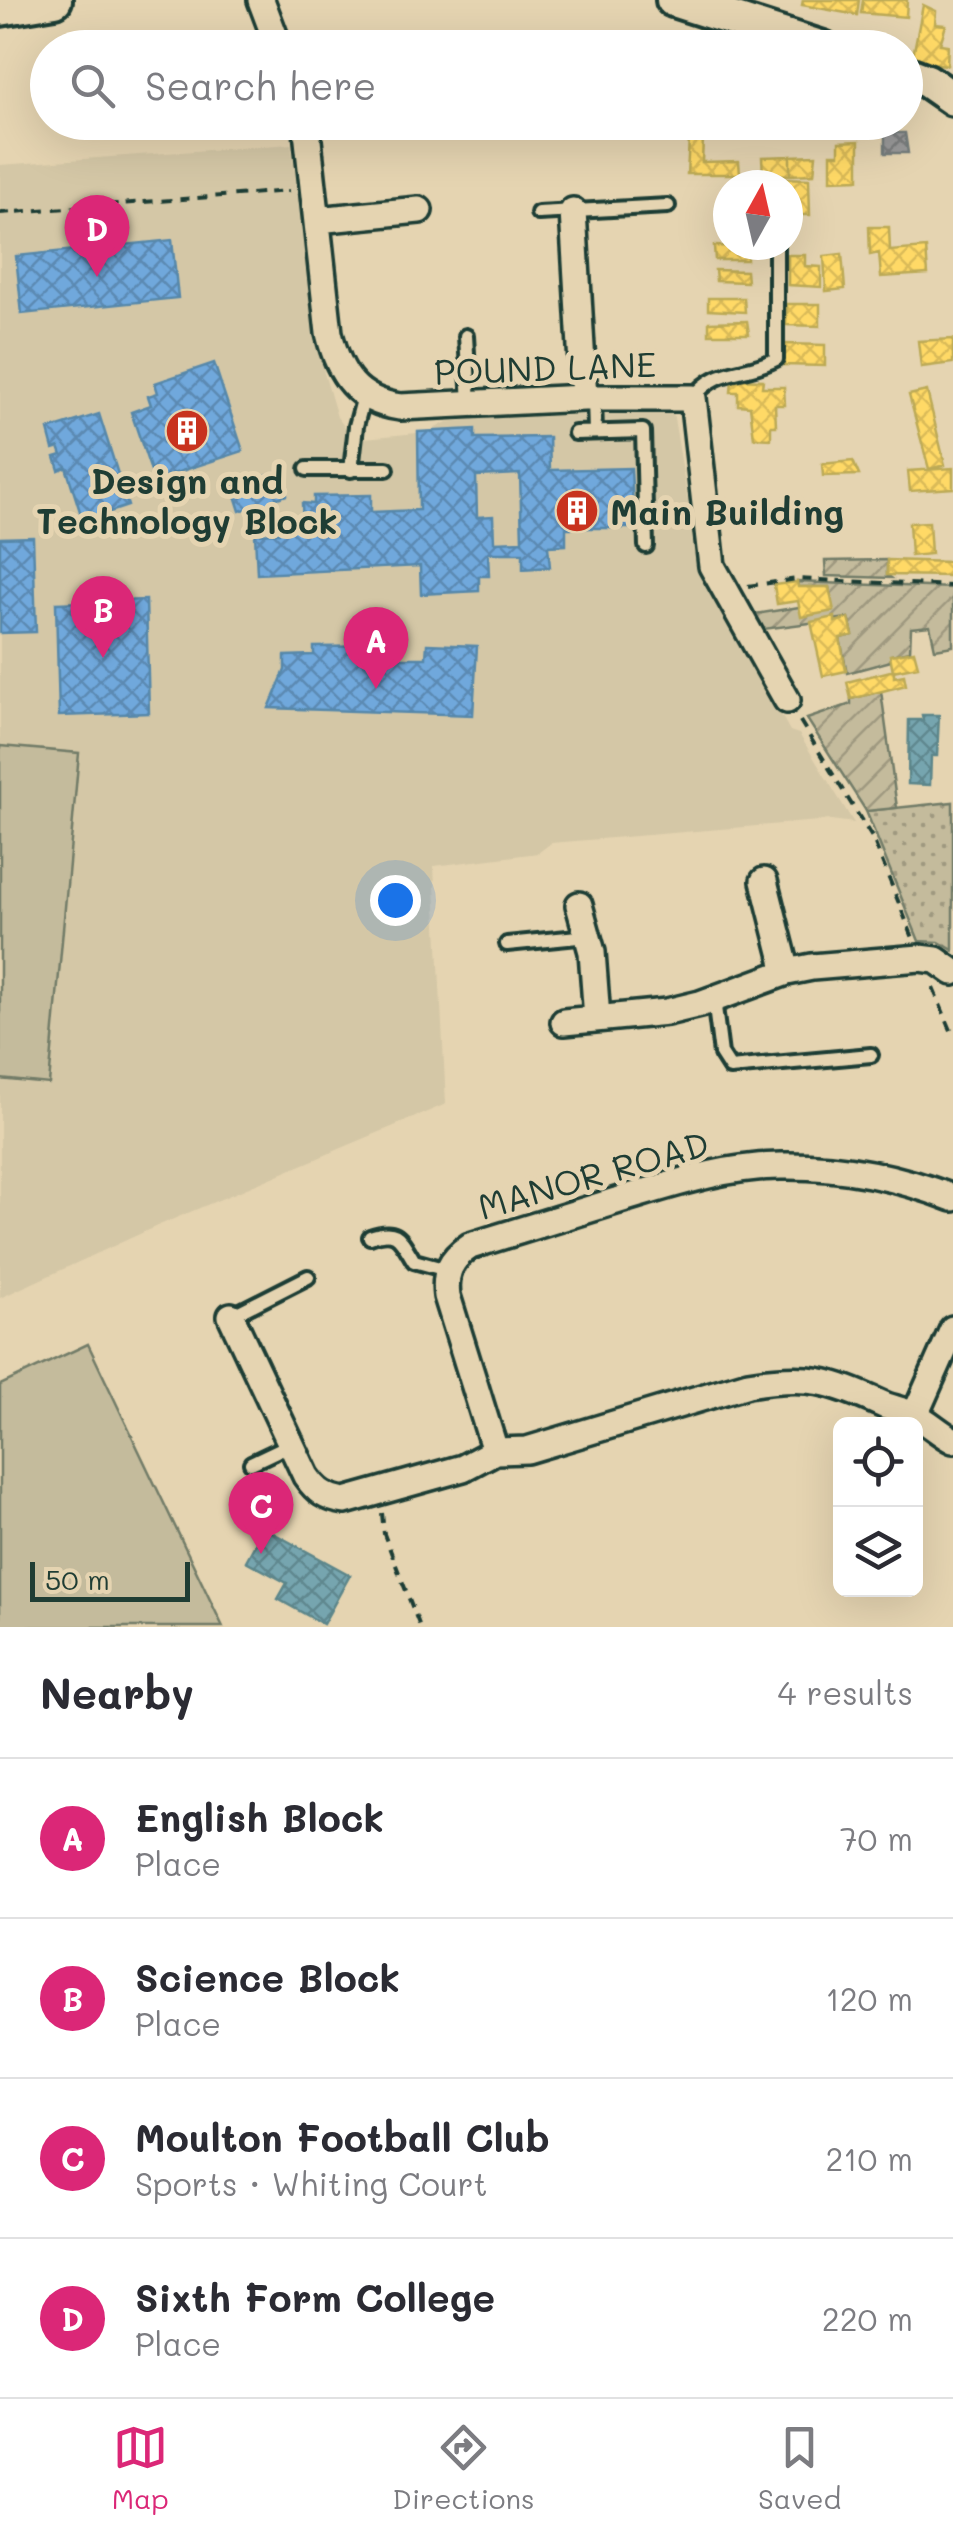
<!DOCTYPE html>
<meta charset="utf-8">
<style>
:root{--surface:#fff;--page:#f2f2f3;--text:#2b2b33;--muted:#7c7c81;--line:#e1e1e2;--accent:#db2777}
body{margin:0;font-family:Mali,sans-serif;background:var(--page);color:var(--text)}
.controls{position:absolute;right:30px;bottom:30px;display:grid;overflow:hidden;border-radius:15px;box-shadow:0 10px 40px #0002}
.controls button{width:90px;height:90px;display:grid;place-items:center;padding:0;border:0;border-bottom:2px solid var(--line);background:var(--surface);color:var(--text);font:50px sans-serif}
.compass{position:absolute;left:713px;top:170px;width:90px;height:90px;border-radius:50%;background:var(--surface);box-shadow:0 10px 40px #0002;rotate:8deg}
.scale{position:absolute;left:30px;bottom:25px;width:160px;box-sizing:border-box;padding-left:10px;border:5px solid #1f3d34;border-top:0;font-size:28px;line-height:35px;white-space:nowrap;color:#1f3d34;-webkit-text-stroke:8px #e5d4b1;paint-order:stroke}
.you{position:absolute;left:395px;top:900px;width:35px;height:35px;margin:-25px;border:8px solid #fff;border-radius:50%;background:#1a73e8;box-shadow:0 0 0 15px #1a73e833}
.badge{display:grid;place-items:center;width:65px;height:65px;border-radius:50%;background:var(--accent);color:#fff;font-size:32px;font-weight:700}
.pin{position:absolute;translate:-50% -82px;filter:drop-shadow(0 2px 5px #0008)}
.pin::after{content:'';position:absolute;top:52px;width:35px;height:30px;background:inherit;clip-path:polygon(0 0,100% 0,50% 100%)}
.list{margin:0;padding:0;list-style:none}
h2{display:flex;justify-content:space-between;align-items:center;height:130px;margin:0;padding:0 40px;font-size:42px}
h2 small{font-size:32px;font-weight:400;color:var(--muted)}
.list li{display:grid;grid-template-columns:65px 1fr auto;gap:30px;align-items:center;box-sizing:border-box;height:160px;padding:0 40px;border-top:2px solid var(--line)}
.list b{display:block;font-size:38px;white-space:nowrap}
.list p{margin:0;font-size:32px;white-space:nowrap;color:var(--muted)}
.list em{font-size:32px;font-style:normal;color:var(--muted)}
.icon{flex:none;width:55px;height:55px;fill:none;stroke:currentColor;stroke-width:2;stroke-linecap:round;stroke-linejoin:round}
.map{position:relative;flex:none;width:953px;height:1627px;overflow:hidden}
.search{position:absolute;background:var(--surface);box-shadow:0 10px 40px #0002;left:30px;right:30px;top:30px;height:110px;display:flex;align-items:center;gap:25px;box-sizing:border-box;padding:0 35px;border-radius:55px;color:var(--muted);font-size:38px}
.sheet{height:770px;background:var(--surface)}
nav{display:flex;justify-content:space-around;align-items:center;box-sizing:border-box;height:140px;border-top:2px solid var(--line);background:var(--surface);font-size:28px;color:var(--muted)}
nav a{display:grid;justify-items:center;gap:5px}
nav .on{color:var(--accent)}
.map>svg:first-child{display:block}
.built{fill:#d4c7a6}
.grass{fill:url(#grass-dots);stroke:#727c68;stroke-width:2.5}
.garden{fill:url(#garden-furrows);stroke:#727c68;stroke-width:2.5}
.pitch{fill:#c4bb9c;stroke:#727c68;stroke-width:2.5}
.homes{fill:url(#homes-cross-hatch);stroke:#bcaa57;stroke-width:2.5}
.schools{fill:url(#schools-cross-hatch);stroke:#5788aa;stroke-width:2.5;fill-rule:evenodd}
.public{fill:url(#public-cross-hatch);stroke:#5c868a;stroke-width:2.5}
.industry{fill:url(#industry-cross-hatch);stroke:#747d7b;stroke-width:2.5}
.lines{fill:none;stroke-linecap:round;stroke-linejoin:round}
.service-casing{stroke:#1f3d34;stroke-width:20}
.minor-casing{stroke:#1f3d34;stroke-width:32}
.tertiary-casing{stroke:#1f3d34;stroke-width:40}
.path{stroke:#1f3d34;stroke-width:4;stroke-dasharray:10 8;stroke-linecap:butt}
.service{stroke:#e5d4b1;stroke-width:12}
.minor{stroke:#e5d4b1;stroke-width:25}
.tertiary{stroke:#e5d4b1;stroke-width:32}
.labels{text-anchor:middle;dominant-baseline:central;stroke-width:10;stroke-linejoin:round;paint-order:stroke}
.street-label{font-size:35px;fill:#1f3d34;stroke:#e5d4b1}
.poi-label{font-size:35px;font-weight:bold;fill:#1f3d34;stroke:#e5d4b1}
</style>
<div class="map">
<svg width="953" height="1627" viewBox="0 0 953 1627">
<defs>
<pattern id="grass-dots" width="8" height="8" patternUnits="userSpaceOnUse" patternTransform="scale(2.5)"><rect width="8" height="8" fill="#c4bb9c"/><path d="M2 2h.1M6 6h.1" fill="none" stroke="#9f9980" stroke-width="1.8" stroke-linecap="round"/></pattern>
<pattern id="garden-furrows" width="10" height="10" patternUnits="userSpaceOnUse" patternTransform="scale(2.5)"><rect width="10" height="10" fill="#c4bb9c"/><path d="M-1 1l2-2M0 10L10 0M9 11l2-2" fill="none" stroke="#9f9980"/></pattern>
<pattern id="homes-cross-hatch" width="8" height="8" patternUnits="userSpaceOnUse" patternTransform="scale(2.5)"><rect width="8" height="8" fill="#ffd966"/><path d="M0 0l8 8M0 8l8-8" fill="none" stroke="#dabb59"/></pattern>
<pattern id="schools-cross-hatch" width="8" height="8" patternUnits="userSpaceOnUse" patternTransform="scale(2.5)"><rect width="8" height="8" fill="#6fa8dc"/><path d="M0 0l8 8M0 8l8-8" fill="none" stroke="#5b8ab3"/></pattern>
<pattern id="public-cross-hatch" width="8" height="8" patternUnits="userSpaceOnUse" patternTransform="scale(2.5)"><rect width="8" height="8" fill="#76a5af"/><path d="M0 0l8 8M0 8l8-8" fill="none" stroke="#60888f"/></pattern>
<pattern id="industry-cross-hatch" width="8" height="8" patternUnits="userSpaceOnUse" patternTransform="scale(2.5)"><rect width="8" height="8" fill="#999"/><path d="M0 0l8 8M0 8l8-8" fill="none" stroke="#7c7e7e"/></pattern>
</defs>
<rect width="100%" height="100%" fill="#e5d4b1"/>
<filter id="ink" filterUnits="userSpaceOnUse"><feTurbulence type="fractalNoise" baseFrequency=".01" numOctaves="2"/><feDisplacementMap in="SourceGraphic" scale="20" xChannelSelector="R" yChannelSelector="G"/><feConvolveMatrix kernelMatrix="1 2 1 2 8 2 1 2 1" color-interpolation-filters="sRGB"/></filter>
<g filter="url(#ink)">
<path class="built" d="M291,144L324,373L337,417L354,439L428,432L447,422L482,418L673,412L699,569L790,731L799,734L854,823L831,820L551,843L538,853L434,866L446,1104L157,1226L0,1298V165Z"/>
<path class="grass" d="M953,802V950L939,942L919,941L866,811Z"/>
<path class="garden" d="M887,560V575L891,578L826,576L825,561Z
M797,582L953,588V646L935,649L930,626L911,628L910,651L891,655V661L847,673L840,638L853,635L849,618L756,630L749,615L799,607L833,611L829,587H798Z
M881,691L897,808L866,811L807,719L851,704V699Z"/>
<path class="pitch" d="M0,746L79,753L49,1084L0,1079Z
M88,1344L223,1627H0V1385Z"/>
<path class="homes" d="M803,0H859L857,15L802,5Z
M863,0H907L906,17L861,13Z
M923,5L936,11L935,24L946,25L940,44L948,45L947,65L912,61Z
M701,19L743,34L738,48H692Z
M689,139H703L702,162L739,161L740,174H687Z
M859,141V179L831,180V154H839V142Z
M816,155L814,174L790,175V156Z
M790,156V175L763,174L762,157Z
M781,178L809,179L810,215H791L788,185H781Z
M869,227H889L890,251L926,248L928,274L881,277L879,253L870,255Z
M714,246L747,247V260H715Z
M842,254L845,289L826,291L824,256Z
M788,255H805V266L821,267V287L788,285Z
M715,270L746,271L747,282L716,281Z
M708,298H744L745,312L708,310Z
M787,304H820V326L786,325Z
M747,321L749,334H709V322Z
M953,339V363L921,367L918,341Z
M784,344L825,345V366L783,365Z
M732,379L763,380L762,387H784L785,405H775L776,426H771V439L754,438L750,406L738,405V392H731Z
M927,391L945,465L929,469L909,395Z
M853,461L859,475L823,476L822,464Z
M953,468V488L910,491L908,471Z
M929,522L931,554L911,556L909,523Z
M887,560L951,562V576L887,575Z
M797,582L798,587H829L834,611L801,617L798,601L777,604L774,585Z
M835,617V622L849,618L853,635L840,638L846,671L823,676L811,622Z
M914,651L918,666L893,671L890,655Z
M894,670V677L904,675L906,685L851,699L847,682Z"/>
<path class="schools" d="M172,240L178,298L22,314L16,256Z
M214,363L243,451L154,480L131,412L151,405L148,396L158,393L155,383Z
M99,414L128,506L83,521L66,467L59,470L55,457L62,455L59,447L53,449L48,430Z
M475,429V438L549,437L550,470L631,468L634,528H566V545L548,546L550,567L523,569V553H488L489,576H479V591L421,594L420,566L257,574L255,534L279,533V526H303L302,503L314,504V496L371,495V512L419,510L418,432ZM520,474L522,541L494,542L493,516L477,517L476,476Z
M279,471L287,495L274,499L278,511L258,517L254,506L240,511L232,486Z
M33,537L36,632L0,633V538Z
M146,600L149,713L59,716L56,603Z
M427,644L477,646L473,715L269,708L285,670V656L314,655V647L398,646V658H426Z"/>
<path class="public" d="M922,715H939L937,756H931L930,785L908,784L909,720H923Z
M264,1528L350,1575L323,1624L278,1599L287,1583L246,1561Z"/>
<path class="industry" d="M885,133H905L908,153H885Z"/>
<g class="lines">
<g class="service-casing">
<path id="service" d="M538,213L668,206
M466,336L470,403
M594,398L595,432
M693,398C717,366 744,376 776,359V245
M575,433L643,431L646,546
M307,469H387
M351,470L356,426L364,396
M507,944L588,936
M714,999L721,1054L730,1068L871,1055
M370,1237C398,1227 400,1238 414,1261L447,1270
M231,1316L308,1277
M251,1463L291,1444"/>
</g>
<g class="minor-casing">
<path id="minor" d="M261,0L279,48
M306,122L329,333C339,375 357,401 400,407L584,398H693L712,566L787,700
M573,211L584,398
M317,220L419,210
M764,881L787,972
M579,905L592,952L597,1018
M564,1022L667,1012L700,1004L787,972L812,967L920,958L936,960L953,972
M231,1316L306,1476C317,1492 326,1498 345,1501L463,1468L495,1451L527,1450L748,1384C808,1374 829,1380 884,1405C893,1409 904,1410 914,1415C928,1421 939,1433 953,1440
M915,1415L953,1329
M495,1451L447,1296C444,1273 450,1259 470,1246C519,1231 568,1216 616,1201C670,1185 724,1166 781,1166C839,1165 899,1177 953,1198"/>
</g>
<g class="tertiary-casing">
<path id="tertiary" d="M673,0L823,48
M0,9L55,0
M906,73L927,81L953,99"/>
</g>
<path class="path" d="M0,213L289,191
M748,586L797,579L953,586
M800,721L873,839L913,938
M933,988L953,1035
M382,1513L384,1534L420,1627"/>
<use href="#service" class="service"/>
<use href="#minor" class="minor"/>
<use href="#tertiary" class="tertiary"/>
</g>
</g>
<defs>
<g id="building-disc" transform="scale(2.25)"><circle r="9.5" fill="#c8321e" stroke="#e5d4b1"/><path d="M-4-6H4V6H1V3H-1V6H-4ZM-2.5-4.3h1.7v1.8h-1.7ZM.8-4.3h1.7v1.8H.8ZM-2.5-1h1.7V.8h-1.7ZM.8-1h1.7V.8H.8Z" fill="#fff"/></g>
</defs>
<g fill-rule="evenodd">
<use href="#building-disc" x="187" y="431"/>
<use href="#building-disc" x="577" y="511"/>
</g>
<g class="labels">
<g class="street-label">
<text transform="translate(545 367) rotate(-2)">POUND LANE</text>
<text transform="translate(593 1174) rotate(-16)">MANOR ROAD</text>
</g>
<g class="poi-label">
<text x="187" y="480">Design and<tspan x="187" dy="40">Technology Block</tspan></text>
<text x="610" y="511" text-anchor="start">Main Building</text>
</g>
</g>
</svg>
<div class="controls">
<button><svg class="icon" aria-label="locate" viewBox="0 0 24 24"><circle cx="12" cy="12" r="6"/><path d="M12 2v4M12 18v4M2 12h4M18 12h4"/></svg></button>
<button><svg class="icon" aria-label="layers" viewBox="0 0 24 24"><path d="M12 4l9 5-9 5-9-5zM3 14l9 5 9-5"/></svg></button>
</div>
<svg class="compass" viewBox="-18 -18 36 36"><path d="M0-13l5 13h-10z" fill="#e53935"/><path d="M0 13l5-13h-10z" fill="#7c7c81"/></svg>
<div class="scale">50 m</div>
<div class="you"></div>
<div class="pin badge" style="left:376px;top:689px">A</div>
<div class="pin badge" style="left:103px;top:658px">B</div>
<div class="pin badge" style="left:261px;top:1554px">C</div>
<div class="pin badge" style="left:97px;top:277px">D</div>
<div class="search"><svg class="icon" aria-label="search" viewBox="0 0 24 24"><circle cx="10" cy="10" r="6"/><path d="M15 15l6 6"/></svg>Search here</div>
</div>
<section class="sheet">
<h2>Nearby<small>4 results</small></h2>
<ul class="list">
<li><span class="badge">A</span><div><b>English Block</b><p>Place</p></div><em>70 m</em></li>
<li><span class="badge">B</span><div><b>Science Block</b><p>Place</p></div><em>120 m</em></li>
<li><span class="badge">C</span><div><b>Moulton Football Club</b><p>Sports · Whiting Court</p></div><em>210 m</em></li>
<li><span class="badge">D</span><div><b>Sixth Form College</b><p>Place</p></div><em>220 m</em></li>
</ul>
</section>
<nav>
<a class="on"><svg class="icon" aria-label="map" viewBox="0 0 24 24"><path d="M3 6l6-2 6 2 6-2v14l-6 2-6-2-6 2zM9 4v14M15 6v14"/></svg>Map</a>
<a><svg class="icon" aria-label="directions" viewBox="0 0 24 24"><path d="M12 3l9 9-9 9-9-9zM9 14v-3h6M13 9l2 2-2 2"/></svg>Directions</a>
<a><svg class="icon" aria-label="saved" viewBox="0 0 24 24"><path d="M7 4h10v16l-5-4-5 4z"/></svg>Saved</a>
</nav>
